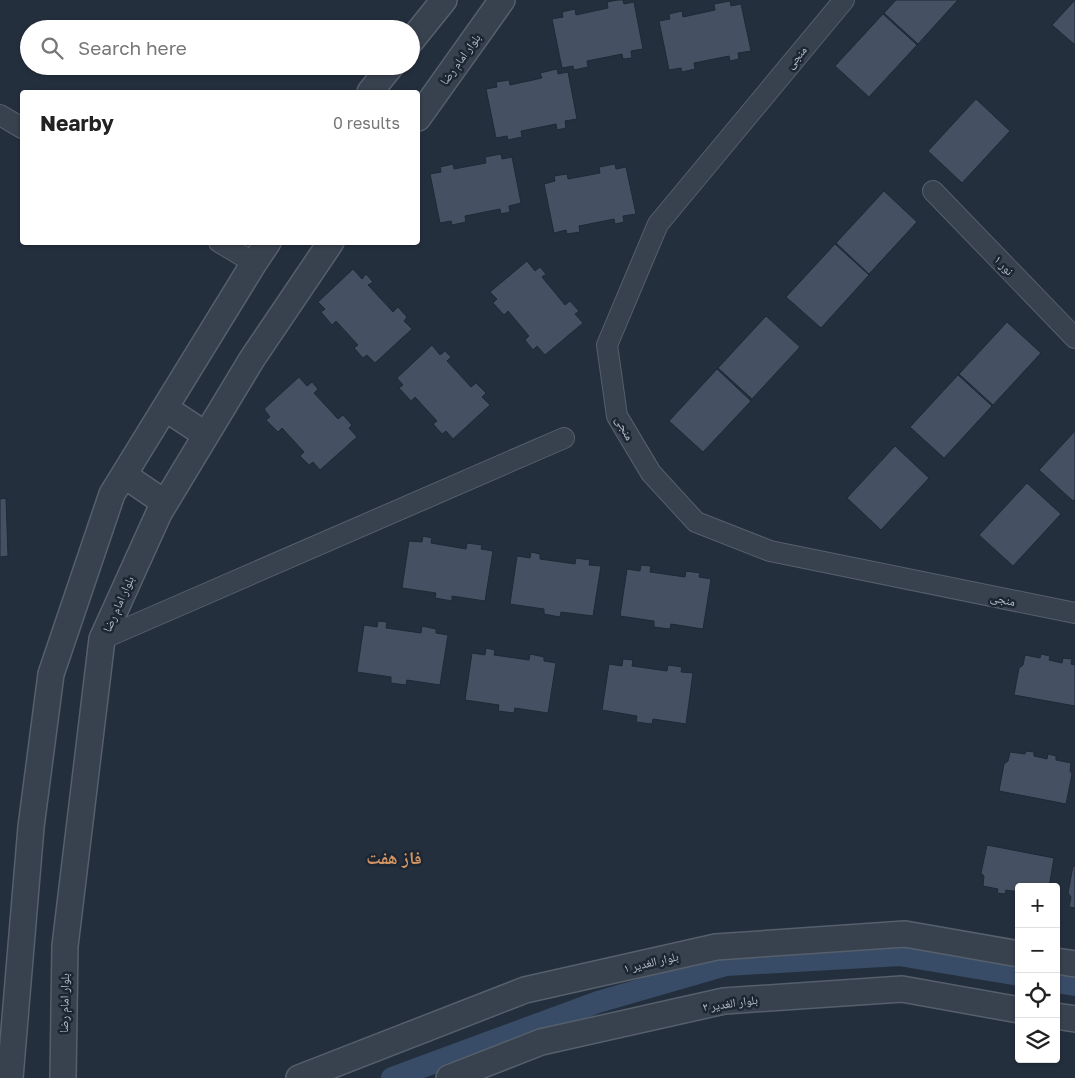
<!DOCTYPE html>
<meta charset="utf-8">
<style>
:root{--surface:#fff;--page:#f2f2f2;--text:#222;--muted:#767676;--line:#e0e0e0}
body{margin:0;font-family:"Golos Text","Noto Naskh Arabic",sans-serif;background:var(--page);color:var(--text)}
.controls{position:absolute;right:15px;bottom:15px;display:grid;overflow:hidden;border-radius:5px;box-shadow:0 1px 4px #0004}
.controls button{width:45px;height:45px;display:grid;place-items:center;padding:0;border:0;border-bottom:1px solid var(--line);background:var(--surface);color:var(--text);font:25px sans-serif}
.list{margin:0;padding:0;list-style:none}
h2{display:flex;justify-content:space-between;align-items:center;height:65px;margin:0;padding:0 20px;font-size:21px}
h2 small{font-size:16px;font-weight:400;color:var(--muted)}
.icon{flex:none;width:28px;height:28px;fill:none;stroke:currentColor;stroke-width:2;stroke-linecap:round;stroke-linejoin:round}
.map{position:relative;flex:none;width:1075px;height:1078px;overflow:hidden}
.search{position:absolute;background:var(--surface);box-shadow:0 1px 4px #0004;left:20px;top:20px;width:400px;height:55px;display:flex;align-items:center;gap:12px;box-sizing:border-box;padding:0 18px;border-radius:28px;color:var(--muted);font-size:19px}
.panel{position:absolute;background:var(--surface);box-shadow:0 1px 4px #0004;left:20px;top:90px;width:400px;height:155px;border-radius:5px}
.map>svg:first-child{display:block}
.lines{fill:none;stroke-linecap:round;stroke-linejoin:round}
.canal{stroke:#394c67;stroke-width:22}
.building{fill:#455162;stroke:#1f2835}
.minor-casing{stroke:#565f6c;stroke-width:22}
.tertiary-casing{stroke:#565f6c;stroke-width:28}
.minor{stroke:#38414e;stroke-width:20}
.tertiary{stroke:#38414e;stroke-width:25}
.labels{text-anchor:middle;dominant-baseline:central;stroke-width:5;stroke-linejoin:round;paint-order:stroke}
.street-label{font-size:12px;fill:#b4bcc9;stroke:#1d2633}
.district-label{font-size:18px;font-weight:bold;fill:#d59563;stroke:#1d2633}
</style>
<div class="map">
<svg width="1075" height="1078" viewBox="0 0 1075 1078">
<rect width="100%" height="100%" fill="#242f3e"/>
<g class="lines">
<path class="canal" d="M1056,982L1075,985
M392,1078L598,1002L726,965L899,955L1019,975"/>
</g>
<path class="building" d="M618,0H623L624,4L634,2L643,49L631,51L632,58L623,59L622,54L587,61L588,67L574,70L573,66L562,68L552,19L563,17L562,12L575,9L576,15L608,8L607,2Z
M896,0H958L918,44L884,13Z
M1075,0V45L1052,25Z
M730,1L731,6L741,4L751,51L738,53L739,59L730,61L729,56L694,63L695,69L682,72L681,68L669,70L659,21L670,19L669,14L682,11L683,17L715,10L714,4Z
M883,14L917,45L869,97L835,66Z
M557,69L558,74L568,72L577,119L565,121L566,128L557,130L556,124L521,131L522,137L508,140L507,136L496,138L486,89L497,87L496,82L509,80L510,85L542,78L540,73Z
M976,99L1010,131L962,183L928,151Z
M501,154L502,159L512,157L521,203L509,206L510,212L501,214L500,209L465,216L466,222L452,225L451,221L440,223L430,174L441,172L440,167L453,164L454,169L486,163L485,157Z
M615,164L616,169L626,167L636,214L623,216L624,222L615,224L614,219L579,226L580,232L567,234L566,230L554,233L544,184L555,181L554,176L567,174L568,179L600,173L599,167Z
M884,191L917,222L869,274L836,243Z
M835,244L869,275L821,328L786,297Z
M527,261L535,271L540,267L546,274L542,277L565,305L570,301L579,311L575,314L583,323L545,355L537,346L533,350L525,340L529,336L508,311L504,315L493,303L497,299L490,292Z
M353,269L362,279L366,274L373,282L368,285L393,312L398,307L407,317L404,321L412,329L375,363L367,355L363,358L354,348L358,345L336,321L332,325L321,312L325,309L318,302Z
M766,316L800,347L752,399L718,368Z
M1007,322L1041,353L993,405L959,374Z
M432,345L440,355L445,351L451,357L447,361L471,387L476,383L486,393L482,397L490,405L453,439L446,431L442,434L433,424L437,421L415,397L411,401L399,388L403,385L397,378Z
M717,369L751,401L703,452L669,421Z
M958,375L992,406L944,458L910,427Z
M299,377L307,386L312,382L318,389L314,393L338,419L343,415L352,425L349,428L357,437L320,470L313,462L309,465L300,456L304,452L282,428L278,432L266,420L270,417L264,409Z
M1075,431V499L1073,501L1039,470Z
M895,446L929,478L881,530L847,498Z
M1027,483L1061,514L1013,566L979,535Z
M6,498L8,556L0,557V499Z
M423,536L432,538L431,543L466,549L467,543L482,545L481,549L493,551L485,601L452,596V601L435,598L436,593L402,588L409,541L422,542Z
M531,552L540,554V559L575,564L576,558L590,560L589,565L601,566L593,616L561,612L560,617L544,614V609L510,604L517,556L530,558Z
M641,565L651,566L650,572L685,577L686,571L700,573L699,577L711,579L703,629L671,624L670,629L654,627V621L620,616L627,569L640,571Z
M378,621L387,622L386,628L421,633L422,626L436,629V633L448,635L440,685L407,680L406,685L391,683V677L357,672L364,625L377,627Z
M486,648L495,650L494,655L529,660L530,654L544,657V661L556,663L548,713L515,708L514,713L498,711L499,705L465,700L472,653L485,655Z
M1041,654L1050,656L1049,660L1062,663L1063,658L1072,659L1071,664L1075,665V706L1014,695L1019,668L1023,665L1025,655L1040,658Z
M623,659L633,660L632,666L667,671L668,665L682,667L681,672L693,673L686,724L653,719L652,724L636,722L637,716L602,710L609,664L622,666Z
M1026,751L1034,752V756L1047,759L1048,754L1056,756V760L1071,763L1070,771L1072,774L1066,804L999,791L1004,764L1008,761L1010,752L1025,754Z
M987,845L1054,858L1049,887H1019V892L1006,890L1005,894L997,893L998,889L983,886L984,876L981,873Z
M1073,866H1075V908L1069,907L1071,897L1068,893Z"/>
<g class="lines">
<g class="minor-casing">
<path id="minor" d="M844,0L658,224L607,345L617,416L651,473L696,522L770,551L1075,613
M0,115L22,128
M933,191L1075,338
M219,242L254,263
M102,639L564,438"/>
</g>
<g class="tertiary-casing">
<path id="tertiary" d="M411,41L444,0
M370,92L391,66
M418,118L502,0
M165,408L206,435
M124,475L165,503
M1056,961L1075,964
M1056,1016L1075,1019
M10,1078L31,827L51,674L112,494L254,263L268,242
M63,1078L65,946L102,639L159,513L252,359L331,242
M299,1078L525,990L716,947L905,934L1019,954
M449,1078L541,1042L724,1001L902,989L1019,1010"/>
</g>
<use href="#minor" class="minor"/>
<use href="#tertiary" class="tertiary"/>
</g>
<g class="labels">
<g class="street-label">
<text transform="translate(796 57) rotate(-50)">منجی</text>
<text transform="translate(460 59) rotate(-54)">بلوار امام رضا</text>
<text transform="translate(1004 265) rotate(46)">نور ۱</text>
<text transform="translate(625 428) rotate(62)">منجی</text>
<text transform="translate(1003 599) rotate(12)">منجی</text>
<text transform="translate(118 604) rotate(-66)">بلوار امام رضا</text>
<text transform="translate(651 962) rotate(-13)">بلوار الغدیر ۱</text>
<text transform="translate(64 1003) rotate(-89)">بلوار امام رضا</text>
<text transform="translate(730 1003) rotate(-8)">بلوار الغدیر ۲</text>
</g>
<g class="district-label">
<text x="394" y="857">فاز هفت</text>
</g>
</g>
</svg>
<div class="controls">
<button>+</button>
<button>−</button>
<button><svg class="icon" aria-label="locate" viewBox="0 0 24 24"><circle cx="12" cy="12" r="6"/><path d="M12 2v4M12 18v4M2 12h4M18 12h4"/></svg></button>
<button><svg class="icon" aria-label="layers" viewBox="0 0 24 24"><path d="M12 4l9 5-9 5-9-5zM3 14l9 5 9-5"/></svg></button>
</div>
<div class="search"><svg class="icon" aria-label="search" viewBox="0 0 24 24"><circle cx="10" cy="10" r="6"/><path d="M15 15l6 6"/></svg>Search here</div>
<section class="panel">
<h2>Nearby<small>0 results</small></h2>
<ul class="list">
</ul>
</section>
</div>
